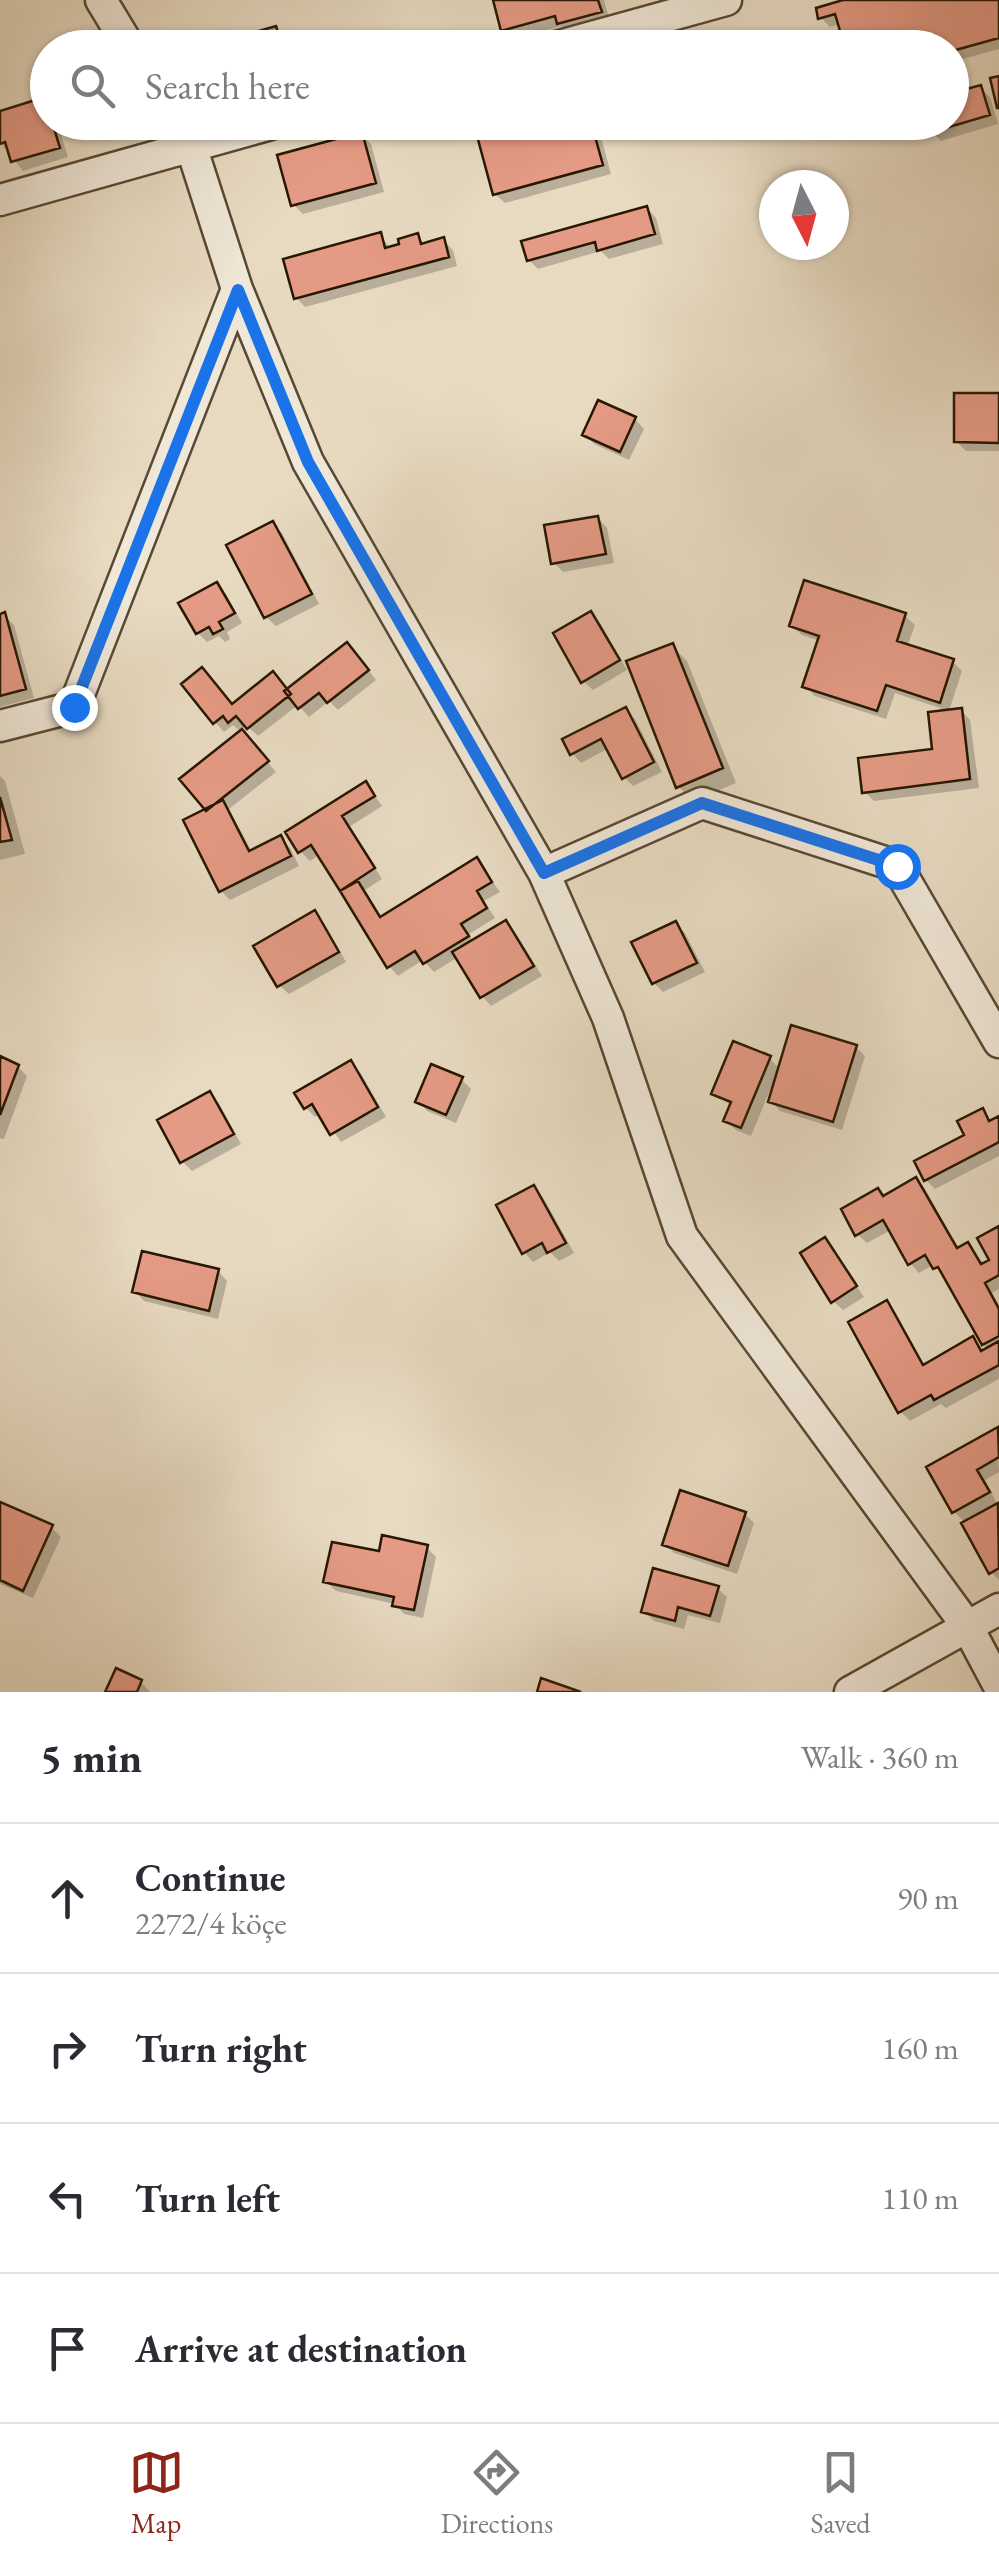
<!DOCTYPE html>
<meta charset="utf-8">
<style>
:root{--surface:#fff;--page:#f2f2f3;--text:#2b2b33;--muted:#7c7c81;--line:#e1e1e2;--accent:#8f2418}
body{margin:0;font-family:"EB Garamond",serif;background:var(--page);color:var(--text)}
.compass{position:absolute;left:759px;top:170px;width:90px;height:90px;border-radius:50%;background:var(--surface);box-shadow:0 2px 8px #0004;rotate:174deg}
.stop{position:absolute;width:30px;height:30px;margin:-22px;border:8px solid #1a73e8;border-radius:50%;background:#fff}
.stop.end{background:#1a73e8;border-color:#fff;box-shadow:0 2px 10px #0008}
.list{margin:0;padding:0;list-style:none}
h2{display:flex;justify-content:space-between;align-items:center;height:130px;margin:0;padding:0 40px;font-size:42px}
h2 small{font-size:32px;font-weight:400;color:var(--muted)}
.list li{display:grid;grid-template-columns:65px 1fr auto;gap:30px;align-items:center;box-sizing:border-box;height:150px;padding:0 40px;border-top:2px solid var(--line)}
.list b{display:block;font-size:38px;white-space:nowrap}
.list p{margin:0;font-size:32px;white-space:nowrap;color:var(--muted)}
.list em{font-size:32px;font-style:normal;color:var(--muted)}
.icon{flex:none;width:55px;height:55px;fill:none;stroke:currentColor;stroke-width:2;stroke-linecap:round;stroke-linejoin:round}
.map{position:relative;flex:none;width:999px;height:1692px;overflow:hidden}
.search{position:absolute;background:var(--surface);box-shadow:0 2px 8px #0004;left:30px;right:30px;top:30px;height:110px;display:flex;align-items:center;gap:25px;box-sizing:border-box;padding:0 35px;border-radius:55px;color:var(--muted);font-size:38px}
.sheet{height:730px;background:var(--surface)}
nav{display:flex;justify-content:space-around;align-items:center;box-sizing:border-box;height:140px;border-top:2px solid var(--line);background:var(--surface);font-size:28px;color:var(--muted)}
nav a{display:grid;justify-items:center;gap:5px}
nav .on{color:var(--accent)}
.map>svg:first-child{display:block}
.shadow{fill:#0003}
.building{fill:#e49a84;stroke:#281701;stroke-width:2.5}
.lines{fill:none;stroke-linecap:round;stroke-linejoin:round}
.minor-casing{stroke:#584831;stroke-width:35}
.minor{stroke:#efe7d7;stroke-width:30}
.route{stroke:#1a73e8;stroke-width:12}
</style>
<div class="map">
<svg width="999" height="1692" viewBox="0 0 999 1692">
<rect width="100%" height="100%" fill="#e7dac1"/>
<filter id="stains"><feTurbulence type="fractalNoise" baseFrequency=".002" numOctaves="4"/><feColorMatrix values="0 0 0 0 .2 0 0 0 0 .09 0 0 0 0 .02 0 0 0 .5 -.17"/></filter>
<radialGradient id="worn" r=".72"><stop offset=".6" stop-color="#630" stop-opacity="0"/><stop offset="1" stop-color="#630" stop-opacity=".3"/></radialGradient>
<path class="shadow" d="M495,0H604L610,21L569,33L562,26L513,39L504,30Z
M852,0H999V49L952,62V48L841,24L830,27L821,18Z
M276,29L285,38L288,48H220Z
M980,88L990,97L998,124L941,141L931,131L952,122V96Z
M44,100L48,103V122H57L68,157L23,171L1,143L0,113Z
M520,122H597L611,174L505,203L495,194Z
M361,135L371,144L384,192L303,214L294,205Z
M647,208L656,218L663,244L609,259L601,251L538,269L529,260Z
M380,235L391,249L417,236L426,245L443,240L453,250L457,266L305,307L296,297Z
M999,396V451H966L956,441Z
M635,419L644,429L629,460L594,444L585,434Z
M598,518L607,528L614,563L563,572L554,563Z
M273,524L282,533L319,604L276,626L266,617Z
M217,585L226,594L242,623L227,632L230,639L225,642L219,636L207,642L198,633Z
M591,614L600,623L627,670L593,690L583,681Z
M4,615L14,625L34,698L0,707V616Z
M905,616L915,625L907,647L953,662L962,671L949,711L895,693L886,719L815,696L805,686L820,641L802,635L792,626Z
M672,646L687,661L736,783L692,801L678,786Z
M356,654L376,680L338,710L329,701L309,717L298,705L258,736L246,725L240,730L276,772L229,809L252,852L280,838L290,848L299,866L230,900L221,891L208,810L241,732L233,725L224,732L215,722L233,706L288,691Z
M625,710L635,719L662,772L633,786L624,777L609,748L581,763L572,753Z
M961,710L970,720L979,788L874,801L865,792L935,752Z
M0,776L5,781L25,854L0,860Z
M366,784L382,806L349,827L382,879L365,890L382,918L477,860L500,892L484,901L495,918L469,934L473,942L506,923L515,932L542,976L491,1006L482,996L458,957L434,972L423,960L398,976L389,966L320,854L310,861L300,851Z
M315,913L324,923L346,962L289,994L279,985Z
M676,924L685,933L705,972L663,992L654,983Z
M856,1047L865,1056L842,1130L780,1111L771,1101L775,1086L772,1085L751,1136L736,1130L726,1121L732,1106L714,1093L769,1058L780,1069Z
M0,1059L18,1067L27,1076L4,1139L0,1138Z
M351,1063L360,1072L386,1117L341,1142L321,1113L315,1117L306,1108Z
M461,1079L471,1089L456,1123L427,1111L418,1101Z
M209,1094L219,1103L241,1144L192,1171L182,1161Z
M982,1112L992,1122L999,1118V1156L935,1189L926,1180L968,1136Z
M916,1180L925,1189L959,1250L968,1245L984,1265L993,1260L999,1229V1289L992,1293L999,1305V1379L946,1408L941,1404L910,1421L900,1411L886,1303L896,1313L925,1366L973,1339L989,1354L946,1276L933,1265L919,1273L910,1263L891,1230L867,1243L857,1234L884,1197Z
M534,1188L543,1197L574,1253L559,1261L550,1252L533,1262L524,1252Z
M825,1241L864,1297L843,1310L833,1301Z
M218,1271L227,1281L218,1319L144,1301L135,1291Z
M997,1430L999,1472L985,1480L999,1508V1580L991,1572L966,1523L954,1512Z
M0,1505L51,1527L61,1537L33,1598L0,1584Z
M745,1514L754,1523L737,1574L674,1553L665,1544Z
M427,1548L436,1557L423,1618L404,1614L395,1604L336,1591L326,1582L380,1554Z
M717,1588L727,1597L720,1623L688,1615L684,1629L654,1621L644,1611Z
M141,1682L150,1692H108Z"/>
<path class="building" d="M493,0H598L602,12L557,24L555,16L501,31Z
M843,0H999V38L952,51V48H845L835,14L818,19L816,8Z
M276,26L283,48H218L217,43Z
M705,40L706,48H680V46Z
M999,76V108H997L990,78Z
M981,85L990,115L929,133L926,122H952V93Z
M45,97L48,122H52L60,148L11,162L5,142L0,144V111Z
M511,122H591L603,165L493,195L476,132Z
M362,132L376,183L291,206L277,155Z
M647,206L655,234L597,251L595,242L527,261L521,241Z
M381,232L385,248L399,244L398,239L418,233L421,244L444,237L449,257L294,299L283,259Z
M954,393H999V443L954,442Z
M598,400L636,417L620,452L582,435Z
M598,516L606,554L551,564L544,525Z
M273,521L312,594L264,618L226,545Z
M804,580L906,613L897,641L954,659L940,703L886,685L877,711L802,687L819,636L789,626Z
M217,582L235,613L219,622L223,629L213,634L209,627L196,634L178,603Z
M591,611L620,660L581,683L553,633Z
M5,612L26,689L0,696V614Z
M347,642L369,670L327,703L319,693L298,709L284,691Z
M673,643L723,768L676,788L626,661Z
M202,667L232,704L273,671L291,694L247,729L236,716L228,723L223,716L213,724L181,684Z
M626,707L654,762L622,779L601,739L570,755L562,739Z
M962,708L970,779L862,793L858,758L932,749L928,712Z
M242,729L269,761L206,811L179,779Z
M366,781L375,796L342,816L375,868L340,891L311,845L298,853L285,832Z
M0,797L12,840L0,842Z
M223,800L249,851L281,835L291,856L219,892L183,820Z
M477,857L492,882L477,891L487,908L461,924L469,936L423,964L415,951L387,968L340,891L358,881L380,917Z
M315,910L339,952L277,987L253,946Z
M506,920L534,966L480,998L452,952Z
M676,921L697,963L652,984L631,942Z
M791,1025L857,1045L833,1122L768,1102Z
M733,1041L771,1056L741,1128L723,1121L731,1102L711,1094Z
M0,1056L19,1065L0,1115Z
M351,1060L378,1107L330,1135L312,1104L304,1109L294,1093Z
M431,1064L463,1077L446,1115L415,1102Z
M210,1091L234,1134L180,1163L157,1120Z
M983,1108L989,1121L999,1116V1142L924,1181L914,1161L964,1135L957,1121Z
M916,1177L957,1248L968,1242L981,1264L989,1260L977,1238L999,1226V1275L985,1283L999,1309V1336L982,1345L938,1267L933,1269L925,1255L908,1265L883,1220L855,1236L841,1209L878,1188L883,1196Z
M534,1185L566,1243L547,1253L542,1243L522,1254L496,1205Z
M825,1237L857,1286L831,1303L800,1253Z
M142,1251L219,1269L209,1311L132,1292Z
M887,1300L923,1365L973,1336L981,1351L999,1341V1365L934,1400L931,1395L898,1413L848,1322Z
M998,1427L999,1457L977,1470L990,1492L952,1513L926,1467Z
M680,1490L746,1512L728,1566L662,1545Z
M0,1502L53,1525L23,1591L0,1580Z
M998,1503L999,1568L989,1574L961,1523Z
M382,1535L428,1545L414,1610L392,1606L394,1597L323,1582L332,1542L379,1551Z
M653,1568L719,1586L710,1616L678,1607L675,1621L641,1612Z
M116,1668L142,1680L137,1692H105Z
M541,1678L581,1692H537Z"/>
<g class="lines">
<g class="minor-casing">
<path id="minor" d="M101,0L130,48
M552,48L726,0
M0,200L278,122
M237,289L308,462L544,873L608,1018L682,1236L967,1626L999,1686
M0,726L74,707L237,289L191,146L176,122
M544,873L702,803L897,866L999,1042
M850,1692L999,1609"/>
</g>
<use href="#minor" class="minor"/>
</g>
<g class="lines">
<path class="route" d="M74,707L238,290L308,462L544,873L702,803L897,866"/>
</g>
<rect width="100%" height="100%" filter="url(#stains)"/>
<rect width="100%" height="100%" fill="url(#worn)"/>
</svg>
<svg class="compass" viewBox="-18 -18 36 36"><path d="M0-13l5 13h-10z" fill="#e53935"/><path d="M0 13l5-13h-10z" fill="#7c7c81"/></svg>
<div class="stop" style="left:897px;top:866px"></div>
<div class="stop end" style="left:74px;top:707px"></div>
<div class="search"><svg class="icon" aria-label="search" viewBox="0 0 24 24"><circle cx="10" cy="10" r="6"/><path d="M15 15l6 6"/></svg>Search here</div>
</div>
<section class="sheet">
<h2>5 min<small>Walk · 360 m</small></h2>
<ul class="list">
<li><svg class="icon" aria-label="ahead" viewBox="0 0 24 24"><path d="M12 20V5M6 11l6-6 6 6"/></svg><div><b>Continue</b><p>2272/4 köçe</p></div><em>90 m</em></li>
<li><svg class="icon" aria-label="right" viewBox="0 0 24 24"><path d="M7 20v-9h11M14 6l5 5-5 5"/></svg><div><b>Turn right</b></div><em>160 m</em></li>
<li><svg class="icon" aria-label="left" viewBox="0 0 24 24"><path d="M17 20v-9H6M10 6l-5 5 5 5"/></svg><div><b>Turn left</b></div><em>110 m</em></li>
<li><svg class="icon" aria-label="arrive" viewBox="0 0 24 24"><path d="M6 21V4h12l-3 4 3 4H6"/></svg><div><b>Arrive at destination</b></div></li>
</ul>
</section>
<nav>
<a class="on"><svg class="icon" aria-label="map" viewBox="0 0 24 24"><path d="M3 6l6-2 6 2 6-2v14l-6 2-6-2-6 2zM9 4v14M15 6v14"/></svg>Map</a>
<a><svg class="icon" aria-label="directions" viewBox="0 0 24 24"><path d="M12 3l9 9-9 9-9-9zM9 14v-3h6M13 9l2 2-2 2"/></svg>Directions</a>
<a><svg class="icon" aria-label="saved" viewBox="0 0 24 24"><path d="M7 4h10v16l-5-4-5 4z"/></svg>Saved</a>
</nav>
